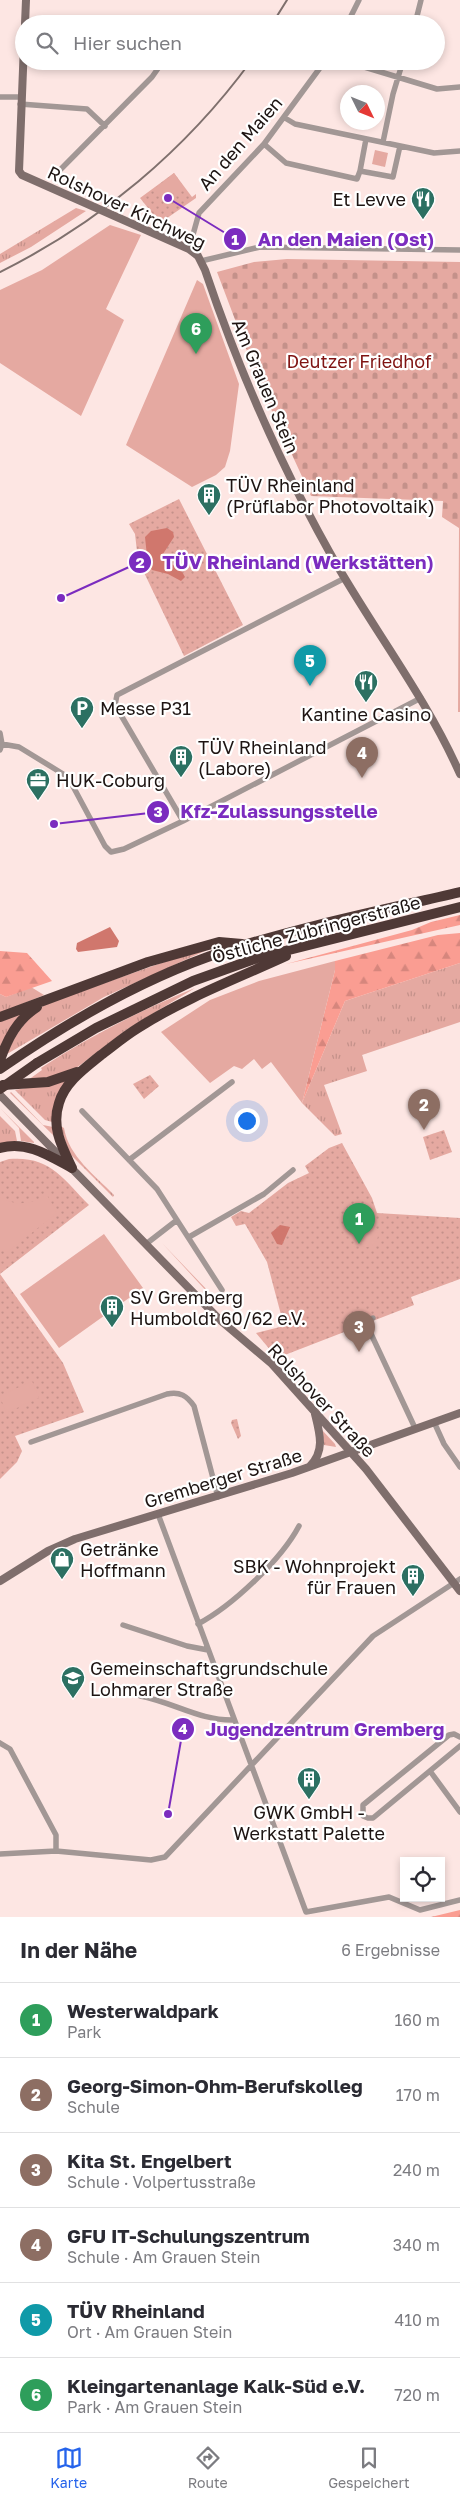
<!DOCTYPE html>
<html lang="de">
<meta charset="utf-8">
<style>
:root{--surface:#fff;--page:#f2f2f3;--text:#2b2b33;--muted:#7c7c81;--line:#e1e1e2;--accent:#2563eb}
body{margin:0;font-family:"Golos Text",sans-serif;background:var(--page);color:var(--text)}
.controls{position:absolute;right:15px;bottom:15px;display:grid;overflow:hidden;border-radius:0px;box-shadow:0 2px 8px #0003}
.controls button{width:45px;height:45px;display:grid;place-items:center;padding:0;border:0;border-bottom:1px solid var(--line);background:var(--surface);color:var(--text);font:25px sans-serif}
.compass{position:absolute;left:340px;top:85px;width:45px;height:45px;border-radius:50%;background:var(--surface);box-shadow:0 2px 8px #0003;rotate:133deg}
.you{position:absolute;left:246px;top:1120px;width:18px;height:18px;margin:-12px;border:4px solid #fff;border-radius:50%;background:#1a73e8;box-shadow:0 0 0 8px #1a73e833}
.badge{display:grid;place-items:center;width:32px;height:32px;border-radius:50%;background:var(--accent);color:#fff;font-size:16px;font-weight:700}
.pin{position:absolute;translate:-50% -41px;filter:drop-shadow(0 1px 2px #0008)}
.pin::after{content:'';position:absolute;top:26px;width:18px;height:15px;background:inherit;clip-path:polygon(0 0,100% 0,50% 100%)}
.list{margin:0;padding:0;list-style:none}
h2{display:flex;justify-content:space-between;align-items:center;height:65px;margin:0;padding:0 20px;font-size:21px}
h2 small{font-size:16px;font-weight:400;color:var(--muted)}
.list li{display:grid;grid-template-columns:32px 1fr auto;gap:15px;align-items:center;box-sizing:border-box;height:75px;padding:0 20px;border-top:1px solid var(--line)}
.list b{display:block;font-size:19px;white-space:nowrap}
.list p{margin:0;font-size:16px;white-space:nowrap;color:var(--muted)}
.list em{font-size:16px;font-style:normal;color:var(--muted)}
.icon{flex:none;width:28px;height:28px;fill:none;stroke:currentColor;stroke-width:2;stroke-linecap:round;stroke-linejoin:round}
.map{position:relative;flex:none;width:460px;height:1917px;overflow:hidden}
.search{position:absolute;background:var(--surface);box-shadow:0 2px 8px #0003;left:15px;right:15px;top:15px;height:55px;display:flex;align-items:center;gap:12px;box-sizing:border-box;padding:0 18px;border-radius:28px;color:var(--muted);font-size:19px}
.sheet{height:515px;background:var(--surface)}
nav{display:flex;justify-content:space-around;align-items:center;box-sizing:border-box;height:70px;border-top:1px solid var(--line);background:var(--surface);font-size:14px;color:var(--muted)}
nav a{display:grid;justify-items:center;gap:2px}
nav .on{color:var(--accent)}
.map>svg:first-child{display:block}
.grass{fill:url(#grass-tufts)}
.forest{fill:url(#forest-firs)}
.cemetery{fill:url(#cemetery-stones)}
.park{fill:url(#park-dots)}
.garden{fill:#e5a9a1}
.water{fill:#d0776d}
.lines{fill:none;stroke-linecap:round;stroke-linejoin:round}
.street{stroke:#a29795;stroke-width:5.5}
.secondary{stroke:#7f6e6c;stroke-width:8}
.highway{stroke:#4f3936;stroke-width:10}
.rail{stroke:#7f706d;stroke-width:2}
.highway-bridge{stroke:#4f3936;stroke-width:10}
.labels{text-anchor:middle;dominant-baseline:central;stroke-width:4.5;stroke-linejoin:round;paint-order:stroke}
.street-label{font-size:18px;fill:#1d1412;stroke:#fff}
.poi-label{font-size:18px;fill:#1d1412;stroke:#fff;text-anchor:start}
.park-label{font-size:18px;fill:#7f1312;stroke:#fff}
.leader{fill:none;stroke:#7b2cbf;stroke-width:2}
.callout-dot{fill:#7b2cbf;stroke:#fff;stroke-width:2}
.mark-label{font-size:15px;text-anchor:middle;font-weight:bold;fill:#fff}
.callout-label{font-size:19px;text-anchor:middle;font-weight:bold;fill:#7b2cbf;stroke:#fff;stroke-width:4.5;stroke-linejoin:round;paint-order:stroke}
</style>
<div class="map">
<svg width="460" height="1917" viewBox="0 0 460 1917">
<defs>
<pattern id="grass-tufts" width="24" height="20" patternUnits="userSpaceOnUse" patternTransform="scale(1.25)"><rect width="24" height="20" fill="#e5a9a1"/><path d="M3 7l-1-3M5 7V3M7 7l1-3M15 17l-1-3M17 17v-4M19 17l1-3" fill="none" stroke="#c4918a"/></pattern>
<pattern id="forest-firs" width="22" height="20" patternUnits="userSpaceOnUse" patternTransform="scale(1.25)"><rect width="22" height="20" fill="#fa9d92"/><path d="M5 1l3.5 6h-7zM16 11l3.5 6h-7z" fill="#d6867d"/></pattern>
<pattern id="cemetery-stones" width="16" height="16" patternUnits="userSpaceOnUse" patternTransform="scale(1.25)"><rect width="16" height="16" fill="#e5a9a1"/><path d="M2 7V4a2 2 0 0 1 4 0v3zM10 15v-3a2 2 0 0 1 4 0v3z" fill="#c4918a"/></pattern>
<pattern id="park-dots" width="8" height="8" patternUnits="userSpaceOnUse" patternTransform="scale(1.25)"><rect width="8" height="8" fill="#e5a9a1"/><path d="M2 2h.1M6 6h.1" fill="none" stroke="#c4918a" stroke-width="1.8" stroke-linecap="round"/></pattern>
</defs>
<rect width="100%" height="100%" fill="#fde6e3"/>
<path class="grass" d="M375,150L388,153L385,167L372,164Z
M76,208L86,211L31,247L0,263V254Z
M207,950L104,997L7,1054C16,1033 28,1015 48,1003L167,961Z
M460,963V1022L362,1055L367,1071L324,1085L342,1134L335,1136L302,1103L345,1001Z
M31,987L44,995L0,1013V994L6,997Z
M195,988L126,1030L75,1069L58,1076L28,1080L42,1070L41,1068C90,1036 141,1010 195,988Z
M26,1011L0,1053V1022Z
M68,1080L52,1122L45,1120L15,1090Z
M11,1092L43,1125L53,1127L54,1136L10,1093Z
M0,1108L34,1142V1143L21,1141L19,1128Z
M0,1116L15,1131L17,1141L0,1144Z
M59,1125L64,1128C69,1157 95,1175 114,1195L113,1197L70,1154Z
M162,1243L211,1294L210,1295Z
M322,1430L335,1444L336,1447L324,1445Z"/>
<path class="forest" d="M460,915V925L286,964L412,930L431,922Z
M460,933V963L345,1001L302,1103L335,970V961L438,935Z
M0,951L27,953L52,981L6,997L0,994Z
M460,1910V1917H431Z"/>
<path class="cemetery" d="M287,259L460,262V712H458L459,528L442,517L443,501L311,496L259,383L217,272L254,262Z"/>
<path class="park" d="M174,173L192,197L196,194V198L160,223L140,198Z
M179,499L243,625L184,656L138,560L135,534L129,524Z
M150,1075L159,1086L144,1099L133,1084Z
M444,1130L452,1152L430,1160L423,1137Z
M342,1143L372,1198L377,1213L460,1218V1279L411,1297L414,1305L277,1358L256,1333L284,1326L267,1262L245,1224L236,1226L231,1217L241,1211L249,1213L288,1183L309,1173L305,1166L329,1148Z
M9,1159C51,1156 62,1178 89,1205L0,1274L63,1363L84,1412L15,1436L22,1451L17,1462L0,1479V1162Z
M237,1419L241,1436L238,1439L231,1423L232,1420Z"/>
<path class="garden" d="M174,173L183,186L163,201L154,189Z
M110,225L141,235L106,309L124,320L81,416L0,363V290L42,270Z
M197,280L203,284L239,384L230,451L225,467L216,475L192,487L126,445Z
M335,961V970L302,1103L271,1062L262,1069L254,1059L242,1069L234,1066L210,1083L161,1032L210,1000L259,981Z
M47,1195L57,1213L6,1253L0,1247V1197C16,1207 32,1204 47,1195Z
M354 1235a12 12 0 1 1 24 0a12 12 0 1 1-24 0Z
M104,1234L143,1288L59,1348L20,1294Z
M32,1381L39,1398L6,1413L0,1396Z"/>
<path class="water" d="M167,528L173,532L174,537L161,557L181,570L185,577L181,581L168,574L152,570L148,565L145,537L151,531Z
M110,927L119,941L117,947L78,952L76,949L77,943Z
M280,1225L290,1227L282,1245L277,1244L271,1233Z"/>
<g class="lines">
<path class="street" d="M347,24L359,0
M415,24L421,0
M352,61L361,66L437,89L460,87
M0,97H20
M20,104L87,109L105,126
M285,118L295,124L434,153L460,151
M366,139L360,171L393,177L400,146
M383,142L393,94L403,61
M264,144L286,163L357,179L360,171
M60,170L152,77L159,67V61
M189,249L199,213L264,144L325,61
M201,261L260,247L460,250
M0,733L2,744L0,750
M2,744L19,747L68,777L105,846L111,852L124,849L183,821L421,698
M183,821L115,705L117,695L345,578
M82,1111L157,1189L222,1290
M129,1160L232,1082
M189,1237L264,1194L293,1170
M146,1244L177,1220
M365,1321L415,1428
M359,1323L373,1318
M434,1422L444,1444L460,1467
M31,1442L167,1394C180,1391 187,1396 194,1406L218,1497
M158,1514L306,1912L389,1897L420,1910L460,1900
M198,1624C232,1606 281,1560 299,1526
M123,1625L187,1646L208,1650
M140,1696C173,1702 200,1721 234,1720
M460,1737L454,1734L449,1735L363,1805V1816L368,1818H373L460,1746
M0,1743L10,1749L56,1835V1851
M430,1771L460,1812
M0,1854L56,1851L151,1860L165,1857L373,1636L460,1579"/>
<path class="secondary" d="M25,24L26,0
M24,44L19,171L22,175L189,249L198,256L205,270C238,368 279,462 330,553C372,628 425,695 460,774
M0,1095L220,1320L272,1364L366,1469L460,1591
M310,1466C325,1451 320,1434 315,1414
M0,1581L48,1551L75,1539L292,1473L460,1413"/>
<path class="highway" d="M0,1017L148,962L219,942L242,944
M0,1060C8,1038 17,1020 37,1007
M37,1063L96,1028L193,981L257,958L460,907
M0,1069C69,1021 147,976 228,950C304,926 383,910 460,892
M3,1085L48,1082L77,1072
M0,1148C26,1140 50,1156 72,1168
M72,1168C62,1147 51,1127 59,1103C65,1082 85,1068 101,1055C113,1046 125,1036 138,1028C185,998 236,979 286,956"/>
<path class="rail" d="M272,24L287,0
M0,272C99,223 186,150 251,61"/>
<path class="highway-bridge" d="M0,1089L37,1063"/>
</g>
<defs>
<g id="restaurant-pin" transform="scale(1.25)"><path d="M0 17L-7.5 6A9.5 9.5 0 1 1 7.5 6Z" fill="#2c7062" stroke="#fff"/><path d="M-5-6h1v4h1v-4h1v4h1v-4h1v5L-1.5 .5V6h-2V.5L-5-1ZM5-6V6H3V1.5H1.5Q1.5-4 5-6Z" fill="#fff"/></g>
<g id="building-pin" transform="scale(1.25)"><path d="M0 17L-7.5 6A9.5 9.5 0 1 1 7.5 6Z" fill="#2c7062" stroke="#fff"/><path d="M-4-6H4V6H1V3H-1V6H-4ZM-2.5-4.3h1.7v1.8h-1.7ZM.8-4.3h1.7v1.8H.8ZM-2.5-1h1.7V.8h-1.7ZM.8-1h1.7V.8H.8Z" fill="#fff"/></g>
<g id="parking-pin" transform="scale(1.25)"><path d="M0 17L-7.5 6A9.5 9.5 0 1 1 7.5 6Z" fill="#2c7062" stroke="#fff"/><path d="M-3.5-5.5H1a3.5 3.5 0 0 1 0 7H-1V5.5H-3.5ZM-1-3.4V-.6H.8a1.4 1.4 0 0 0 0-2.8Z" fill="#fff"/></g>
<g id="office-pin" transform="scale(1.25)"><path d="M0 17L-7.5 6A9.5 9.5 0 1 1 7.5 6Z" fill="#2c7062" stroke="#fff"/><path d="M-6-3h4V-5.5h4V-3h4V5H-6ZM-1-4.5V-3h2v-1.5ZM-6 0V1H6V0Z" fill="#fff"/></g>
<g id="shop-pin" transform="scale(1.25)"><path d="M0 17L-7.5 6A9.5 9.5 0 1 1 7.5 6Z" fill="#2c7062" stroke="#fff"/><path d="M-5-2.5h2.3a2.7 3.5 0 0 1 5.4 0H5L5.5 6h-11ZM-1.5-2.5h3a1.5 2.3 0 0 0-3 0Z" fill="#fff"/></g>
<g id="school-pin" transform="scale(1.25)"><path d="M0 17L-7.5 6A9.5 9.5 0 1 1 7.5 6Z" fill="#2c7062" stroke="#fff"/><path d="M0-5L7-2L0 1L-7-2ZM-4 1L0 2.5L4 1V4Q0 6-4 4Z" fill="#fff"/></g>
</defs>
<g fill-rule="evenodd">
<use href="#restaurant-pin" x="423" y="199"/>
<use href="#building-pin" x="209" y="495"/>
<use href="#restaurant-pin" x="366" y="682"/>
<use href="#parking-pin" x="82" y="708"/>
<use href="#building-pin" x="181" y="757"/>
<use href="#office-pin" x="38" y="780"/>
<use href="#building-pin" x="112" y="1307"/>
<use href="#shop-pin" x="62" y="1559"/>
<use href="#building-pin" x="413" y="1576"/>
<use href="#school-pin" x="73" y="1678"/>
<use href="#building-pin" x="309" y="1779"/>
</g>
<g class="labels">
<g class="street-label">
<text transform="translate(240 143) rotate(-49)">An den Maien</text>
<text transform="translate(127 207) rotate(25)">Rolshover Kirchweg</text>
<text transform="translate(266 386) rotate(67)">Am Grauen Stein</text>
<text transform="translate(316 929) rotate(-15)">Östliche Zubringerstraße</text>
<text transform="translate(322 1400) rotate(47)">Rolshover Straße</text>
<text transform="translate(223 1478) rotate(-17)">Gremberger Straße</text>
</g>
<g class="poi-label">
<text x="406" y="199" text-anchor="end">Et Levve</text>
<text x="226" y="485">TÜV Rheinland<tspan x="226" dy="21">(Prüflabor Photovoltaik)</tspan></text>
<text x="100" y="708">Messe P31</text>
<text x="366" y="714" text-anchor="middle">Kantine Casino</text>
<text x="198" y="747">TÜV Rheinland<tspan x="198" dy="21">(Labore)</tspan></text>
<text x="56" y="780">HUK-Coburg</text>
<text x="130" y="1297">SV Gremberg<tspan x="130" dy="21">Humboldt 60/62 e.V.</tspan></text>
<text x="80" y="1549">Getränke<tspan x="80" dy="21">Hoffmann</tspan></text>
<text x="396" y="1566" text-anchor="end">SBK - Wohnprojekt<tspan x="396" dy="21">für Frauen</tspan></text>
<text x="90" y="1668">Gemeinschaftsgrundschule<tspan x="90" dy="21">Lohmarer Straße</tspan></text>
<text x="309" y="1812" text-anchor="middle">GWK GmbH -<tspan x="309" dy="21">Werkstatt Palette</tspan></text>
</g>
<g class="park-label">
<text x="359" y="361">Deutzer Friedhof</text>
</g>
</g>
<path class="leader" d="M168 198L235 239M61 598L140 562M54 824L158 812M168 1814L183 1729"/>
<g class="callout-dot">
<circle cx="168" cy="198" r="5"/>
<circle cx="61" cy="598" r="5"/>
<circle cx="54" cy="824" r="5"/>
<circle cx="168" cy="1814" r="5"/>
<circle cx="235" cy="239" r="12"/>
<circle cx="140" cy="562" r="12"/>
<circle cx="158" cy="812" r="12"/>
<circle cx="183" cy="1729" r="12"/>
</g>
<g class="mark-label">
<text x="235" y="245">1</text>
<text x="140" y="568">2</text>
<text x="158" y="817">3</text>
<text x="183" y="1734">4</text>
</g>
<g class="callout-label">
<text x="346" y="246">An den Maien (Ost)</text>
<text x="298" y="569">TÜV Rheinland (Werkstätten)</text>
<text x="279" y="818">Kfz-Zulassungsstelle</text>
<text x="325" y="1736">Jugendzentrum Gremberg</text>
</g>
</svg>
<div class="controls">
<button><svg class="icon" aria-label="locate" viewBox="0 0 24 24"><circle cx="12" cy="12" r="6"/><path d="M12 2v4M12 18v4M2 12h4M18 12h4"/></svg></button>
</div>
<svg class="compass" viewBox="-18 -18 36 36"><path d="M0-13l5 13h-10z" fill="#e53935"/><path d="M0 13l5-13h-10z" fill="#7c7c81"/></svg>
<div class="you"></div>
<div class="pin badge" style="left:359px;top:1244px;background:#2e9e5b">1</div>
<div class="pin badge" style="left:424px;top:1130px;background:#8d6e63">2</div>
<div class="pin badge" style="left:359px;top:1352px;background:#8d6e63">3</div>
<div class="pin badge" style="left:362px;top:778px;background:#8d6e63">4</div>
<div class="pin badge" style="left:310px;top:686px;background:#0f9aa8">5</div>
<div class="pin badge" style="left:196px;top:354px;background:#2e9e5b">6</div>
<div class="search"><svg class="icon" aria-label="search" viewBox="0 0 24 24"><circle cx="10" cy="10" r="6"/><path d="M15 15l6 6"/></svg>Hier suchen</div>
</div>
<section class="sheet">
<h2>In der Nähe<small>6 Ergebnisse</small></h2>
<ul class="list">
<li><span class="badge" style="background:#2e9e5b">1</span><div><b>Westerwaldpark</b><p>Park</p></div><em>160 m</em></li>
<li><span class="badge" style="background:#8d6e63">2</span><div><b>Georg-Simon-Ohm-Berufskolleg</b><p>Schule</p></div><em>170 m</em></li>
<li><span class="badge" style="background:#8d6e63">3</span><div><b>Kita St. Engelbert</b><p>Schule · Volpertusstraße</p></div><em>240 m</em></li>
<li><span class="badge" style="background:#8d6e63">4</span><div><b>GFU IT-Schulungszentrum</b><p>Schule · Am Grauen Stein</p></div><em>340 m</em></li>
<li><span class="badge" style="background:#0f9aa8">5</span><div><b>TÜV Rheinland</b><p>Ort · Am Grauen Stein</p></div><em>410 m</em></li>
<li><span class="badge" style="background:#2e9e5b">6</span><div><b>Kleingartenanlage Kalk-Süd e.V.</b><p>Park · Am Grauen Stein</p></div><em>720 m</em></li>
</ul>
</section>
<nav>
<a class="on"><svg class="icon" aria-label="map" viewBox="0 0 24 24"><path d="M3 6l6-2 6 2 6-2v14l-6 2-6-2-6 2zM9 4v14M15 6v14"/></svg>Karte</a>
<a><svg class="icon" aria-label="directions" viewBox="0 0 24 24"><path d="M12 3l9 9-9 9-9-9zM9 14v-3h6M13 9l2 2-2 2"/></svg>Route</a>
<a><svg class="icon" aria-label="saved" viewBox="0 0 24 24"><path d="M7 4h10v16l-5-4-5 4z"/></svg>Gespeichert</a>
</nav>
